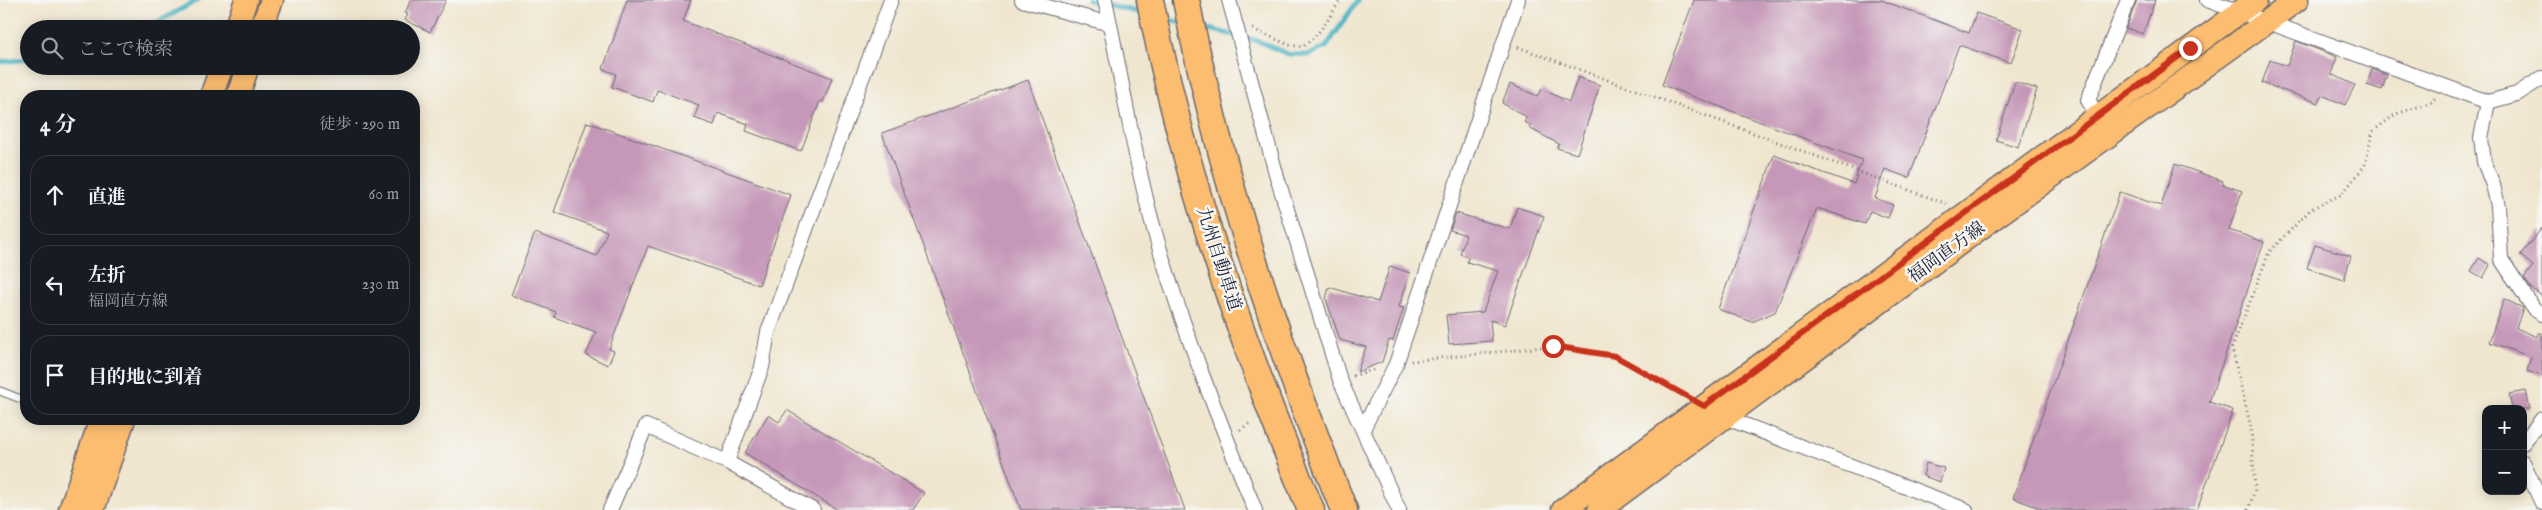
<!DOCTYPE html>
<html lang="ja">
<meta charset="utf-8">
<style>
:root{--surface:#171b24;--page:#242831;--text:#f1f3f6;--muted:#9ea1a6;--line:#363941}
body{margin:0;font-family:"IM FELL English","Noto Serif JP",serif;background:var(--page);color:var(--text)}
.controls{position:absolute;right:15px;bottom:15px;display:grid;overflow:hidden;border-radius:10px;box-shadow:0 2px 12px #0003}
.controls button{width:45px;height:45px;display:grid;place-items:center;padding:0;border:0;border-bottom:1px solid var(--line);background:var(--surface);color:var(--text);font:25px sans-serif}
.stop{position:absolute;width:15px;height:15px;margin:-11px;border:4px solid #c8321e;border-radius:50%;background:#fff}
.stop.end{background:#c8321e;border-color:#fff;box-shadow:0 1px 5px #0008}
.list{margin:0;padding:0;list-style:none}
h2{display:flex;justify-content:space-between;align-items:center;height:65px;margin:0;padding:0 20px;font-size:21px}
h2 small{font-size:16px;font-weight:400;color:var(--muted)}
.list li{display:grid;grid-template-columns:32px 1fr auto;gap:15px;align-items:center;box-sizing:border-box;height:80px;margin:0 10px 10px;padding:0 10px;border:1px solid var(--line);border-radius:20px}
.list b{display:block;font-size:19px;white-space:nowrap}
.list p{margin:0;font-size:16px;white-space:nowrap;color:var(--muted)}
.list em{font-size:16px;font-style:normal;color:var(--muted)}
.icon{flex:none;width:28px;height:28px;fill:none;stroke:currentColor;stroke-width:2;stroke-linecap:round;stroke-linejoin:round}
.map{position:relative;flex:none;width:2542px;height:510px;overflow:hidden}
.search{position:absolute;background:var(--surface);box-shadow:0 2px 12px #0003;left:20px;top:20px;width:400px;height:55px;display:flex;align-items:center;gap:12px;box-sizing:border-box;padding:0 18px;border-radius:28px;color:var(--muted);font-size:19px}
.panel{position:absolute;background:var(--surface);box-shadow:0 2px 12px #0003;left:20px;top:90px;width:400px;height:335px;border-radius:20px}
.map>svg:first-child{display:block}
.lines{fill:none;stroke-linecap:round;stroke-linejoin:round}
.stream{stroke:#46b2c3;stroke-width:5}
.building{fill:#c597b8}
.service-casing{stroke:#6a676f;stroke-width:9}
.minor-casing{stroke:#6a676f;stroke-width:16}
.primary-casing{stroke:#6a676f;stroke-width:25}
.motorway-casing{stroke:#6a676f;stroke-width:29}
.path{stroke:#6a676f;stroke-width:3;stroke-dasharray:1 4;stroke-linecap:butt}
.service{stroke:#fff;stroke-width:7}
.minor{stroke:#fff;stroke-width:14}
.primary{stroke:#fcbd6f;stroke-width:22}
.motorway{stroke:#fcbd6f;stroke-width:26}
.route{stroke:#c8321e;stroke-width:6}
.labels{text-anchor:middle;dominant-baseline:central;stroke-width:5;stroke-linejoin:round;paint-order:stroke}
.street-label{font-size:18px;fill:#22223b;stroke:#f6f6f2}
</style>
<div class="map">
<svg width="2542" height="510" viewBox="0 0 2542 510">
<rect width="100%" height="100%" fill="#f6f6f2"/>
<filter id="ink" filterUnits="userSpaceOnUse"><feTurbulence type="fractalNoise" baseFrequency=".02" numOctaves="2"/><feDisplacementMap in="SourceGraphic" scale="10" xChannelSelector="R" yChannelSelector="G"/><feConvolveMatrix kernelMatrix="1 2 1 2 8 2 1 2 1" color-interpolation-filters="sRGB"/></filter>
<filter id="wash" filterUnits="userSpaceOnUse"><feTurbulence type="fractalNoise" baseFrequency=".0096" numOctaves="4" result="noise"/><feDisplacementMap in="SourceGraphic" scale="20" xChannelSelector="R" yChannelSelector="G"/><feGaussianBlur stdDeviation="1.12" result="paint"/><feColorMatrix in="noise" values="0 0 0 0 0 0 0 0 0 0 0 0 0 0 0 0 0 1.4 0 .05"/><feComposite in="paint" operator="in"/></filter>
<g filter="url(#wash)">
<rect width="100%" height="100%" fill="#f0e6cf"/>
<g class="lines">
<path class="stream" d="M1088,0L1146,14
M1161,18L1182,23
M1200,27L1255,40L1288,54L1308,55L1326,47L1358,0
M145,29L198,0
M0,62L29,59"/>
</g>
<g id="blocks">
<path class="building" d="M411,0H446L430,32L405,20L408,14L405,13Z
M627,0H691L683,21L832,78L823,102L820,101L801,151L746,131L748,124L718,113L714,125L694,118L699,105L657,90L653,102L612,87L616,74L603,69Z
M1694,0H1881L1969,33L1976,13L2023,29L2011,63L1959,45L1909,178L1885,169L1875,198L1893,205L1888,218L1870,211L1865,224L1817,208L1775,312L1752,322L1718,309L1774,155L1854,184L1862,160L1662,85Z
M2137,0H2155L2143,34L2126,28Z
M2296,41L2337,57L2331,74L2355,85L2345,105L2322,95L2319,103L2262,83L2270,60L2287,66Z
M2372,69L2387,75L2382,90L2367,85Z
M1578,77L1600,85L1577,154L1557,148L1559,144L1529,128L1531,125L1524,122L1527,117L1502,103L1510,84L1537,96L1542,89L1569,102Z
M1028,80L1185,510H1021L882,133Z
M2015,82L2037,89L2018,147L1996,140Z
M587,122L791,195L759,285L648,246L609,349L614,351L608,365L586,355L596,332L554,317L556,312L511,295L535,233L597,256L607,231L554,212Z
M2175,164L2223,181L2222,184L2242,191L2229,230L2264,242L2209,402L2233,410L2197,510H2045L2013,498L2120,192L2161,206Z
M1517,207L1544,216L1505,325L1490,320L1492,341L1449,344L1446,315L1483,312L1498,271L1467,262L1468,257L1460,254L1466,235L1450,230L1456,213L1510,229Z
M2542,228V296L2531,288L2524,278L2533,266L2520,255Z
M2315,245L2351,256L2344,280L2307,268Z
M2479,258L2490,265L2483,278L2471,271Z
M1390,266L1410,273L1399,307L1404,308L1393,341L1389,340L1382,362L1357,372L1366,347L1340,340L1326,299L1329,287L1378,302Z
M2504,299L2523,308L2516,328L2537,337L2538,333H2542V376L2527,371L2531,357L2489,342Z
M2526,391L2530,409H2512L2509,394Z
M787,410L924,493L913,510H838L745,453L768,415L779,422Z
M1926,463L1944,468L1940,482L1923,476Z"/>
</g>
</g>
<g filter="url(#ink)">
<use href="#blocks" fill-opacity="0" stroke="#6a676f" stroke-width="1"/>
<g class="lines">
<g class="service-casing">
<path id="service" d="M0,391L26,401
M85,419L96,422"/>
</g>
<g class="minor-casing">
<path id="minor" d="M1022,0L1110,24
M1105,0C1121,74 1132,149 1152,222C1179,320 1217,415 1255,510
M1229,0L1277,177L1340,380L1399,510
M2207,0L2488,102L2517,94L2542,78
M2488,102L2481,138L2484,162L2493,185L2498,206L2501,259L2534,309L2542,314
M2098,116L2088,100L2128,0
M1724,417L1966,510
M1363,429L1396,364L1518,0
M2523,443L2542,419
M2523,462L2542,503
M610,510L646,426L727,462
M813,510L727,462L762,367L768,332L891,0"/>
</g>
<g class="primary-casing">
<path id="primary" d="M236,29L246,0
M261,29L272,0
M211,96L222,66
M238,96L248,66
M70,510L101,419
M93,510L124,419
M1563,510L2256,0
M1599,510L1994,218L2297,0"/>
</g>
<g class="motorway-casing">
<path id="motorway" d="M1150,0C1184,176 1242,345 1311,510
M1186,0C1221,179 1277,342 1344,510"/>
</g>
<path class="path" d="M1253,29L1289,45L1302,47C1320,35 1329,18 1340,0
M1518,47L1947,204
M1411,361L1553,346L1615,356L1686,396
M1353,376L1376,369
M1240,430L1250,423
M2248,510L2255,490L2251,428L2232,348L2269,252L2311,209L2342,194L2365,165L2373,131L2396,114L2432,102L2435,98"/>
<use href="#service" class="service"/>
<use href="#minor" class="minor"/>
<use href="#primary" class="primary"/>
<use href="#motorway" class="motorway"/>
</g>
</g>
<g class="lines" filter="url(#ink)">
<path class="route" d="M1553,346L1615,356L1704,406L2190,48"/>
</g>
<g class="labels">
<g class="street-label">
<text transform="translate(1947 253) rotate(-36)">福岡直方線</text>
<text transform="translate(1218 259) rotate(72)">九州自動車道</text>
</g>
</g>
</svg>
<div class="controls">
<button>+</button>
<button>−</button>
</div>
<div class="stop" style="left:1553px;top:346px"></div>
<div class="stop end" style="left:2190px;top:48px"></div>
<div class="search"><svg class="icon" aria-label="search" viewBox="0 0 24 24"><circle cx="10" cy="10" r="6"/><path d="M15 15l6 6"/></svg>ここで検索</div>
<section class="panel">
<h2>4 分<small>徒歩 · 290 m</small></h2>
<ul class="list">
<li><svg class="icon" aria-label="ahead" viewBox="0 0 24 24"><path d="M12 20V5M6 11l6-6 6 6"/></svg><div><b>直進</b></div><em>60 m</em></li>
<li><svg class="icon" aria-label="left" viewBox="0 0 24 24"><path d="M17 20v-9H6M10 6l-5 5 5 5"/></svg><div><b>左折</b><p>福岡直方線</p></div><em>230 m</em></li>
<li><svg class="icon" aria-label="arrive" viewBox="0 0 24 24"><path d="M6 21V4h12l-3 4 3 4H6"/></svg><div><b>目的地に到着</b></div></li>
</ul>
</section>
</div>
